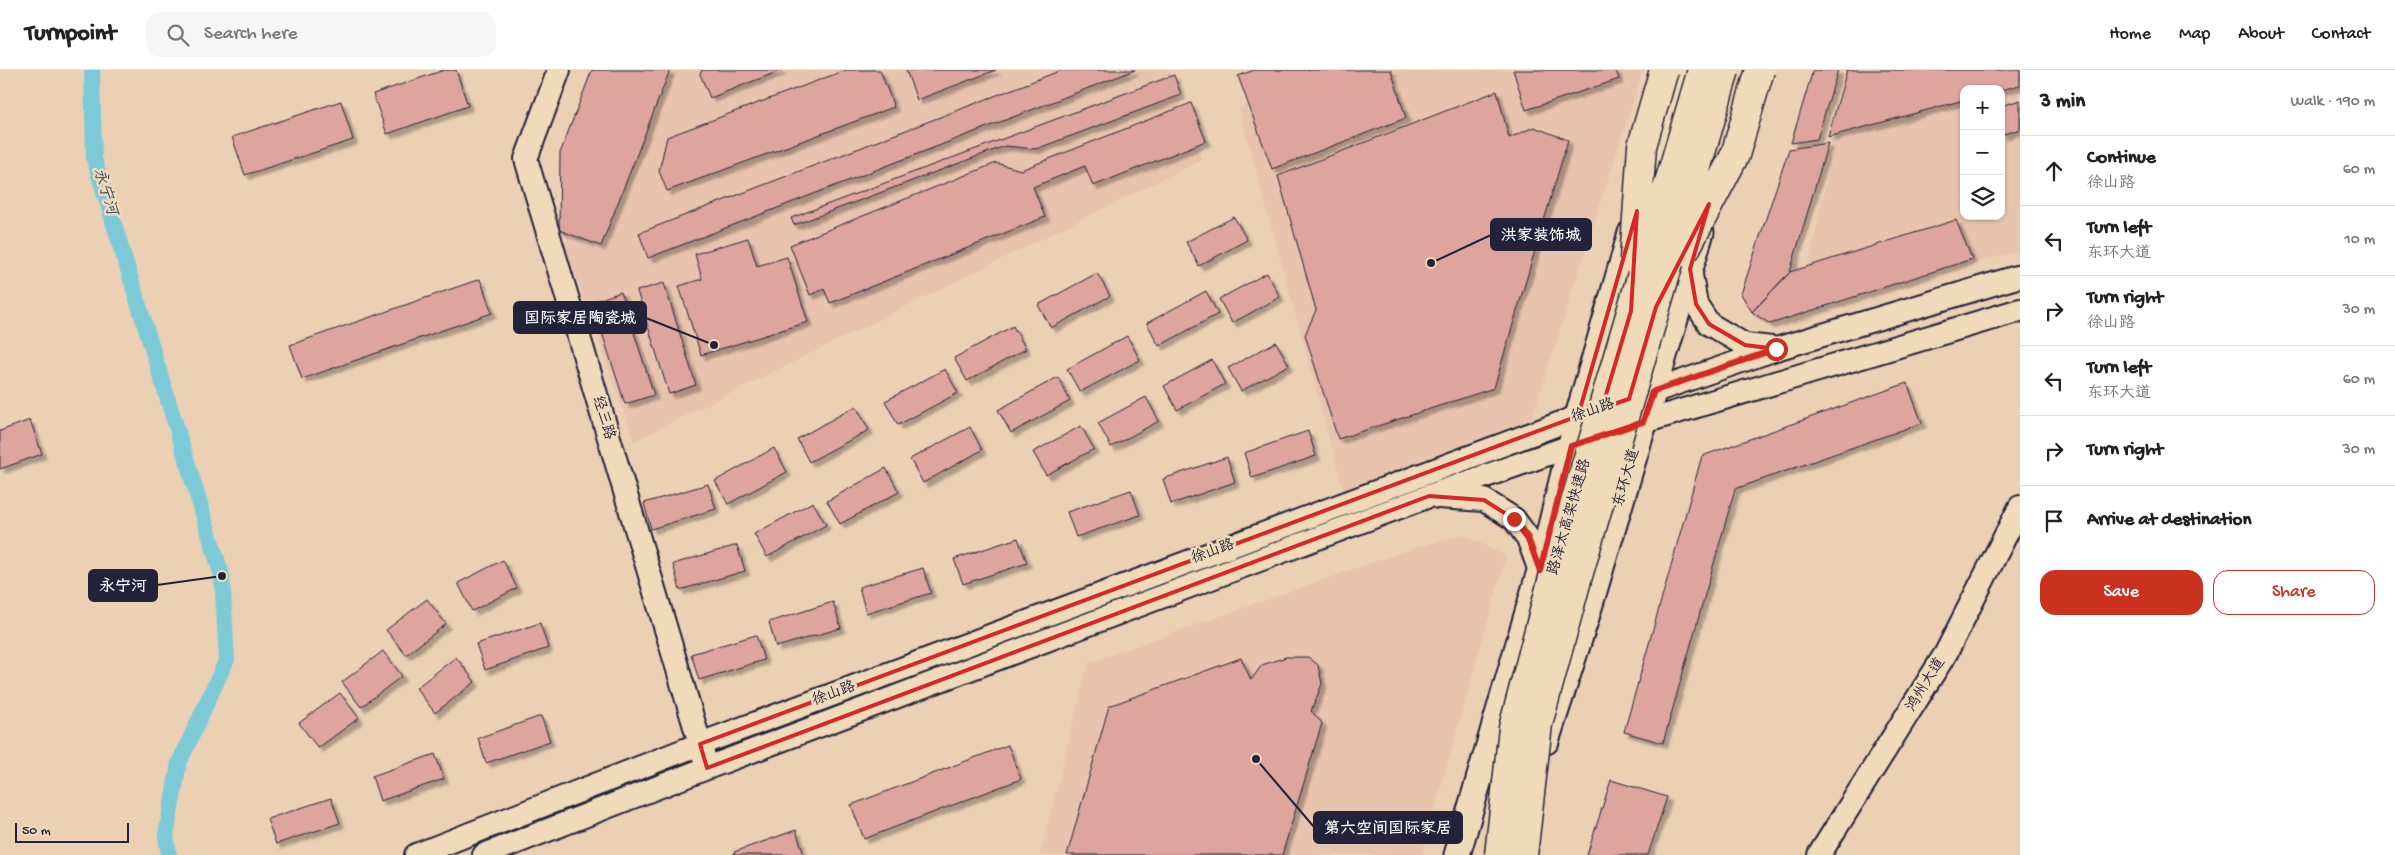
<!DOCTYPE html>
<meta charset="utf-8">
<style>
:root{--surface:#fff;--page:#f6f6f6;--text:#222;--muted:#767676;--line:#e0e0e0;--accent:#c8321e}
body{margin:0;font-family:"Gochi Hand","LXGW WenKai TC",sans-serif;background:var(--page);color:var(--text)}
.controls{position:absolute;right:15px;top:15px;display:grid;overflow:hidden;border-radius:10px;box-shadow:0 1px 4px #0004}
.controls button{width:45px;height:45px;display:grid;place-items:center;padding:0;border:0;border-bottom:1px solid var(--line);background:var(--surface);color:var(--text);font:25px sans-serif}
.scale{position:absolute;left:15px;bottom:12px;width:114px;box-sizing:border-box;padding-left:5px;border:2px solid #22223b;border-top:0;font-size:14px;line-height:18px;white-space:nowrap;color:#22223b;-webkit-text-stroke:4px #efdbb9;paint-order:stroke}
.stop{position:absolute;width:15px;height:15px;margin:-11px;border:4px solid #c8321e;border-radius:50%;background:#fff}
.stop.end{background:#c8321e;border-color:#fff;box-shadow:0 1px 5px #0008}
.list{margin:0;padding:0;list-style:none}
h2{display:flex;justify-content:space-between;align-items:center;height:65px;margin:0;padding:0 20px;font-size:21px}
h2 small{font-size:16px;font-weight:400;color:var(--muted)}
.list li{display:grid;grid-template-columns:32px 1fr auto;gap:15px;align-items:center;box-sizing:border-box;height:70px;padding:0 20px;border-top:1px solid var(--line)}
.list b{display:block;font-size:19px;white-space:nowrap}
.list p{margin:0;font-size:16px;white-space:nowrap;color:var(--muted)}
.list em{font-size:16px;font-style:normal;color:var(--muted)}
.actions{display:flex;gap:10px;padding:15px 20px}
.actions a{flex:1;padding:11px 0;border:1px solid var(--accent);border-radius:15px;text-align:center;font-size:18px;color:var(--accent)}
.actions .main{background:var(--accent);color:#fff}
.icon{flex:none;width:28px;height:28px;fill:none;stroke:currentColor;stroke-width:2;stroke-linecap:round;stroke-linejoin:round}
.map{position:relative;flex:none;width:2020px;height:785px;overflow:hidden}
header{display:flex;align-items:center;gap:30px;box-sizing:border-box;height:70px;padding:0 25px;background:var(--surface);border-bottom:1px solid var(--line)}
header strong{font-size:24px}
nav{display:flex;gap:28px;margin-inline-start:auto;font-size:18px}
.search{width:350px;height:45px;background:var(--page);display:flex;align-items:center;gap:12px;box-sizing:border-box;padding:0 18px;border-radius:15px;color:var(--muted);font-size:19px}
main{display:flex}
aside{flex:1;background:var(--surface)}
.map>svg:first-child{display:block}
.built{fill:#e8c3ad;fill-rule:evenodd}
.lines{fill:none;stroke-linecap:round;stroke-linejoin:round}
.canal{stroke:#7bcad8;stroke-width:16}
.building{fill:#dea49e;stroke:#22223b;filter:url(#shadow)}
.secondary-casing{stroke:#22223b;stroke-width:26}
.primary-casing{stroke:#22223b;stroke-width:29}
.secondary{stroke:#efdbb9;stroke-width:22}
.primary{stroke:#efdbb9;stroke-width:25}
.highway-bridge-casing{stroke:#22223b;stroke-width:31;stroke-linecap:butt}
.highway-bridge{stroke:#efdbb9;stroke-width:28}
.route{stroke:#c8321e;stroke-width:6}
.marked{fill:none;stroke:#d62828;stroke-width:4;stroke-linejoin:round}
.labels{text-anchor:middle;dominant-baseline:central;stroke-width:5;stroke-linejoin:round;paint-order:stroke}
.street-label{font-size:15px;fill:#22223b;stroke:#efdbb9}
.water-label{font-size:16px;font-style:italic;fill:#384c62;stroke:#efdbb9}
.leader{fill:none;stroke:#22223b;stroke-width:2}
.callout-dot{fill:#22223b;stroke:#efdbb9;stroke-width:2}
.callout{fill:#22223b;stroke:#22223b;stroke-width:2}
.callout-label{font-size:16px;text-anchor:middle;font-weight:bold;fill:#fff}
</style>
<header>
<strong>Turnpoint</strong>
<div class="search"><svg class="icon" aria-label="search" viewBox="0 0 24 24"><circle cx="10" cy="10" r="6"/><path d="M15 15l6 6"/></svg>Search here</div>
<nav><a>Home</a><a>Map</a><a>About</a><a>Contact</a></nav>
</header>
<main>
<div class="map">
<svg width="2020" height="785" viewBox="0 0 2020 785">
<defs>
<filter id="shadow"><feDropShadow dx="4.5" dy="4.5" stdDeviation="1" flood-color="#0004"/></filter>
</defs>
<rect width="100%" height="100%" fill="#ecd0b4"/>
<filter id="ink" filterUnits="userSpaceOnUse"><feTurbulence type="fractalNoise" baseFrequency=".02" numOctaves="2"/><feDisplacementMap in="SourceGraphic" scale="10" xChannelSelector="R" yChannelSelector="G"/><feConvolveMatrix kernelMatrix="1 2 1 2 8 2 1 2 1" color-interpolation-filters="sRGB"/></filter>
<g filter="url(#ink)">
<path class="built" d="M591,0H1169L1201,90L634,371L566,179L572,49Z
M1336,0H1643L1532,348L1344,422L1239,38Z
M1849,0H2020V181L1801,235ZM1964,19H2001V146H1964Z
M1462,464L1506,486L1422,785H1040L1088,593L1399,483Z"/>
<g class="lines">
<path class="canal" d="M92,0L94,89L222,506L227,589L179,693L166,766L169,785"/>
</g>
<path class="building" d="M444,0H456L468,36L387,64L373,24Z
M592,0H670L601,176L559,160L560,83Z
M702,0H782L710,28L700,4Z
M846,0H880L894,37L667,121L659,101L667,67Z
M906,0H996L917,30Z
M1062,0H1135L648,188L639,163Z
M1254,0H1391L1406,48L1272,99L1238,6Z
M1513,0H1616L1619,9L1526,40Z
M1813,0H1838L1817,69L1791,73Z
M1847,0H2020V15L2001,20L1964,19V30L1828,67Z
M1174,5L1181,25L1036,79L1005,76L794,155L791,148Z
M1497,21L1509,68L1534,57L1568,70L1494,318L1338,369L1305,265L1316,240L1278,106Z
M2020,30V59L2001,65V36Z
M341,31L353,70L245,105L232,67Z
M1191,33L1206,71L1093,116L1085,96L1033,117L1045,147L830,233L824,219L810,225L790,175L996,93L1021,100Z
M1828,73L1790,202L1752,242L1741,224L1789,79Z
M1234,147L1247,170L1199,196L1186,172Z
M1956,150L1972,189L1770,254L1752,242L1790,202Z
M748,168L757,196L787,187L808,252L701,285L679,216L702,209L695,184Z
M1097,203L1110,226L1051,258L1038,235Z
M1267,203L1280,227L1232,253L1219,229Z
M480,209L492,243L302,309L290,275Z
M664,213L696,315L669,324L637,221Z
M1206,221L1218,244L1159,276L1147,253Z
M621,222L654,325L625,334L592,232Z
M1013,256L1026,279L967,311L954,288Z
M1127,266L1140,290L1080,322L1067,299Z
M1276,272L1289,295L1241,321L1228,298Z
M1212,290L1225,314L1177,340L1164,316Z
M945,299L958,323L898,355L885,331Z
M1058,307L1070,331L1011,363L998,340Z
M1907,313L1922,353L1735,419L1663,673L1624,662L1702,386Z
M1146,327L1159,351L1111,377L1098,353Z
M856,336L869,360L809,392L797,369Z
M30,350L42,384L0,399V361Z
M1081,356L1094,379L1046,405L1033,382Z
M970,357L982,380L923,413L910,389Z
M1308,361L1316,386L1252,408L1244,383Z
M774,378L787,402L728,434L715,411Z
M1227,387L1235,412L1171,434L1163,409Z
M886,398L899,422L840,454L827,431Z
M708,414L716,439L651,459L644,433Z
M1131,420L1140,445L1076,467L1067,442Z
M813,432L826,455L767,487L754,464Z
M1018,468L1027,493L963,514L954,489Z
M737,475L745,501L680,520L673,494Z
M503,490L517,518L472,541L458,513Z
M923,498L931,523L866,543L859,517Z
M427,529L446,554L406,585L386,560Z
M833,532L841,558L776,577L769,552Z
M540,553L548,578L485,600L476,574Z
M756,565L764,590L699,610L691,584Z
M383,581L402,606L361,637L342,612Z
M456,587L475,612L435,643L416,618Z
M1286,587H1308L1318,595L1322,614L1311,641L1322,653L1282,785H1067L1109,636L1241,588L1251,610L1262,595Z
M340,623L359,648L318,678L299,653Z
M541,646L550,671L486,693L478,668Z
M1008,675L1021,709L864,769L851,735Z
M435,684L444,709L380,731L372,706Z
M1611,710L1667,727L1648,785H1587Z
M331,728L340,753L276,774L267,749Z
M796,760L804,785H735L734,782Z"/>
<g class="lines">
<g class="secondary-casing">
<path id="secondary" d="M559,0L526,89L704,687
M1690,199L1696,234L1709,254L1745,275L1772,278
M1640,326L1776,279L2020,206
M1630,356L2020,240
M1438,427L1484,430L1514,449L1528,468L1540,501
M416,785L700,674L1593,341
M484,785L707,698L1429,426L1585,371
M1819,785L1946,583L2020,437"/>
</g>
<g class="primary-casing">
<path id="primary" d="M1646,110L1678,0
M1546,671L1585,551L1701,162
M1457,785L1540,501L1578,346L1631,163"/>
</g>
<use href="#secondary" class="secondary"/>
<use href="#primary" class="primary"/>
<g class="highway-bridge-casing">
<path id="highway-bridge" d="M1684,182L1735,85L1760,0
M1634,190L1642,76L1664,0
M1499,785L1513,658L1555,500L1702,0
M1523,785L1538,654L1578,506L1725,0"/>
</g>
<use href="#highway-bridge" class="highway-bridge"/>
</g>
</g>
<g class="lines" filter="url(#ink)">
<path class="route" d="M1514,449L1528,468L1540,501L1571,376L1643,352L1654,321L1776,279"/>
</g>
<path class="marked" d="M1709,134L1690,199L1696,234L1709,254L1745,275L1776,279L1653,321L1643,352L1571,376L1540,501L1528,468L1514,449L1484,430L1429,426L707,698L700,674L1578,346L1637,141L1631,241L1602,338L1629,329L1656,237Z"/>
<g class="labels">
<g class="street-label">
<text transform="translate(1593 341) rotate(-19)">徐山路</text>
<text transform="translate(603 348) rotate(73)">经三路</text>
<text transform="translate(1627 408) rotate(-74)">东环大道</text>
<text transform="translate(1570 447) rotate(-74)">路泽太高架快速路</text>
<text transform="translate(1213 482) rotate(-20)">徐山路</text>
<text transform="translate(1926 615) rotate(-58)">鸿州大道</text>
<text transform="translate(834 624) rotate(-20)">徐山路</text>
</g>
<g class="water-label">
<text transform="translate(104 122) rotate(73)">永宁河</text>
</g>
</g>
<path class="leader" d="M1431 193L1491 165M714 275L646 248M222 506L157 515M1256 689L1314 757"/>
<g class="callout-dot">
<circle cx="1431" cy="193" r="5"/>
<circle cx="714" cy="275" r="5"/>
<circle cx="222" cy="506" r="5"/>
<circle cx="1256" cy="689" r="5"/>
</g>
<g class="callout">
<rect x="1491" y="149" width="100" height="31" rx="5"/>
<rect x="514" y="232" width="132" height="31" rx="5"/>
<rect x="89" y="500" width="68" height="31" rx="5"/>
<rect x="1314" y="742" width="148" height="31" rx="5"/>
</g>
<g class="callout-label">
<text x="1541" y="170">洪家装饰城</text>
<text x="580" y="253">国际家居陶瓷城</text>
<text x="123" y="521">永宁河</text>
<text x="1388" y="763">第六空间国际家居</text>
</g>
</svg>
<div class="controls">
<button>+</button>
<button>−</button>
<button><svg class="icon" aria-label="layers" viewBox="0 0 24 24"><path d="M12 4l9 5-9 5-9-5zM3 14l9 5 9-5"/></svg></button>
</div>
<div class="scale">50 m</div>
<div class="stop" style="left:1776px;top:279px"></div>
<div class="stop end" style="left:1514px;top:449px"></div>
</div>
<aside>
<h2>3 min<small>Walk · 190 m</small></h2>
<ul class="list">
<li><svg class="icon" aria-label="ahead" viewBox="0 0 24 24"><path d="M12 20V5M6 11l6-6 6 6"/></svg><div><b>Continue</b><p>徐山路</p></div><em>60 m</em></li>
<li><svg class="icon" aria-label="left" viewBox="0 0 24 24"><path d="M17 20v-9H6M10 6l-5 5 5 5"/></svg><div><b>Turn left</b><p>东环大道</p></div><em>10 m</em></li>
<li><svg class="icon" aria-label="right" viewBox="0 0 24 24"><path d="M7 20v-9h11M14 6l5 5-5 5"/></svg><div><b>Turn right</b><p>徐山路</p></div><em>30 m</em></li>
<li><svg class="icon" aria-label="left" viewBox="0 0 24 24"><path d="M17 20v-9H6M10 6l-5 5 5 5"/></svg><div><b>Turn left</b><p>东环大道</p></div><em>60 m</em></li>
<li><svg class="icon" aria-label="right" viewBox="0 0 24 24"><path d="M7 20v-9h11M14 6l5 5-5 5"/></svg><div><b>Turn right</b></div><em>30 m</em></li>
<li><svg class="icon" aria-label="arrive" viewBox="0 0 24 24"><path d="M6 21V4h12l-3 4 3 4H6"/></svg><div><b>Arrive at destination</b></div></li>
</ul>
<div class="actions"><a class="main">Save</a><a>Share</a></div>
</aside>
</main>
